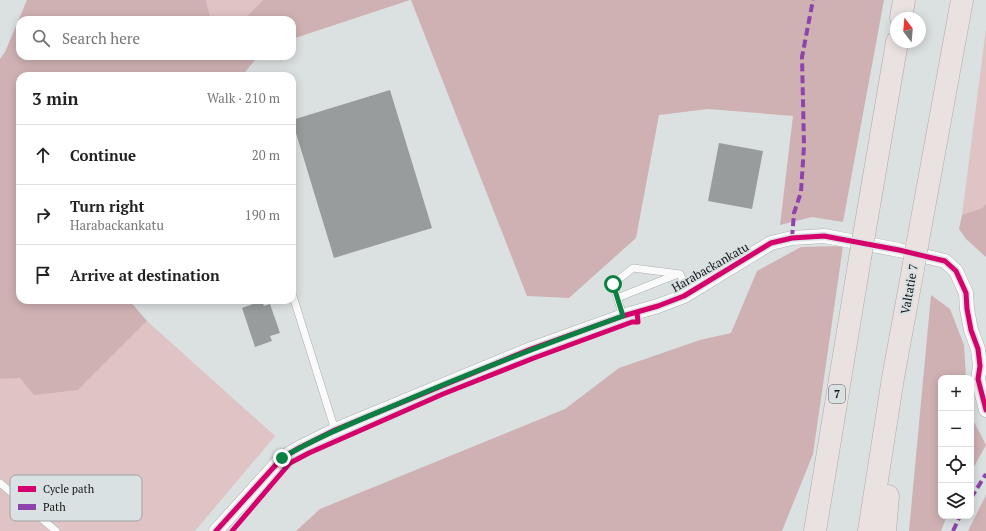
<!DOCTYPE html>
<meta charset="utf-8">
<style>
:root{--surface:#fff;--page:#f6f6f6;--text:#222;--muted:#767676;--line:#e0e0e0}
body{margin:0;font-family:"PT Serif",serif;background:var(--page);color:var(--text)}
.controls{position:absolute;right:12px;bottom:12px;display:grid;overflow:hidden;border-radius:8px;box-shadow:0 2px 10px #0003}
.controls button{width:36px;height:36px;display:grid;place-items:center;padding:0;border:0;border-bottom:1px solid var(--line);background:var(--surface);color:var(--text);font:20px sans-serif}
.compass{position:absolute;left:890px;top:12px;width:36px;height:36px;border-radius:50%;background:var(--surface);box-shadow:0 2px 10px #0003;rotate:344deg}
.stop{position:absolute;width:12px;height:12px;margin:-9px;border:3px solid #0b8043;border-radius:50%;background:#fff}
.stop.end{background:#0b8043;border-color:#fff;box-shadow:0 1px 4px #0008}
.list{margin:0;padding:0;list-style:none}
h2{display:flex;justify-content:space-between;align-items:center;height:52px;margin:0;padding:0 16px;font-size:17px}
h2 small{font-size:13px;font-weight:400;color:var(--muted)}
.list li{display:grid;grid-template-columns:26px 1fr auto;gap:12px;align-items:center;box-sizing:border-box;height:60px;padding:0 16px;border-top:1px solid var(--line)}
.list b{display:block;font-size:15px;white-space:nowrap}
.list p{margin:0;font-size:13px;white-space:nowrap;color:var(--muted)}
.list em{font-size:13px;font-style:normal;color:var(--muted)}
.icon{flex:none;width:22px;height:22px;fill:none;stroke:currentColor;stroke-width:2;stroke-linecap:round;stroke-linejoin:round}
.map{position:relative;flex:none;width:986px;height:531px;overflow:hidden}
.search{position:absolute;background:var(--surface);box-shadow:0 2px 10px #0003;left:16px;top:16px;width:280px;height:44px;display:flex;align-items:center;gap:10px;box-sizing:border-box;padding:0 14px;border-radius:12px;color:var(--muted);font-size:15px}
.panel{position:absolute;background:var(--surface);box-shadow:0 2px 10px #0003;left:16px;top:72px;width:280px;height:232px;border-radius:12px}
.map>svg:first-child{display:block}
.green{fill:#e0c3c4}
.forest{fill:#cfb1b3}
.building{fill:#989c9c}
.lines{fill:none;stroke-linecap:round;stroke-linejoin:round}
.lane-casing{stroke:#adb0b1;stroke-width:8}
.street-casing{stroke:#adb0b1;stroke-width:15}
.highway-casing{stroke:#b1a8a9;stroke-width:23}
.lane{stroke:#fafafa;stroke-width:7}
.street{stroke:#fafafa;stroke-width:14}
.highway{stroke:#eae1e1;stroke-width:22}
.highway-bridge-casing{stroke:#b1a8a9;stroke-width:23;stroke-linecap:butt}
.highway-bridge{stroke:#eae1e1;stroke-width:22}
.quiet{stroke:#8e44ad;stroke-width:4;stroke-dasharray:8 4;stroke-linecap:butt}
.cycleway-casing{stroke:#d9e1e3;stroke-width:8}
.cycleway{stroke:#d6006c;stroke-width:5}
.route{stroke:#0b8043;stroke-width:5}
.labels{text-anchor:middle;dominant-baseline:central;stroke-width:4;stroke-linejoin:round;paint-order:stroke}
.shield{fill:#d9e1e3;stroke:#4e5253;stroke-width:1}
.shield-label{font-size:11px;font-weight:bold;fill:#121415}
.street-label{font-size:12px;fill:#121415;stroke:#d9e1e3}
.key{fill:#d9e1e3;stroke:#9da4a5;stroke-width:1}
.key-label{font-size:11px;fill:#121415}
</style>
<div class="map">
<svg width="986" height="531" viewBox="0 0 986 531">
<rect width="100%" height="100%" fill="#dbe0e1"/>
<path class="green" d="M206,0H263L243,20H211Z
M986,29V204L982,208L962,215Z
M147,321L275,436L195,531H0V379L20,377L78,390Z"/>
<path class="forest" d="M27,0H206L211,20H20V56H258L242,76H20V300H129L147,321L78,390L34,395L20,378L0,379V59L5,52Z
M263,0H410L292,39V20H243Z
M411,0H884L843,222L812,217L780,225L793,116L708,109L659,115L636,238L569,298L527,296Z
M986,204V257L966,239L959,229L962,215L982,208Z
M843,246L813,454L782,531H296L320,509L565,409L619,368L700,340L731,333L757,271L801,247Z
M931,295L950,309L964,345L966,378H941V516H947L941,531H909Z
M971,416L986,445L971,472Z
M986,495V531H968Z"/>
<path class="building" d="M390,90L432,228L334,258L292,120Z
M719,143L763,151L752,209L708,201Z
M262,301L264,306L270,304L280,333L270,336L272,341L255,347L242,308Z"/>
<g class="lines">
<g class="lane-casing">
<path id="lane" d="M292,293L335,430
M617,298L678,274
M623,316L613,284L633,268L680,274L685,285L684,296
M0,483L56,531"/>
</g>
<g class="street-casing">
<path id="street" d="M216,531L282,458L299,448L335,430L531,349L623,316L658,306L684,296L771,243L792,238L824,236L899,250L945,261L956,271L966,293L967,309L971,330L978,349L980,366L978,379L986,410"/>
</g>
<g class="highway-casing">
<path id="highway" d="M901,18L904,0
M864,235L897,42
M917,246L962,0
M815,531L860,258
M869,531L893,378L913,269
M885,531L888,496"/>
</g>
<use href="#lane" class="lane"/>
<use href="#street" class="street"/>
<use href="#highway" class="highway"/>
<g class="highway-bridge-casing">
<path id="highway-bridge" d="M860,258L864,235
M913,269L917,246"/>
</g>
<use href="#highway-bridge" class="highway-bridge"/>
<path class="quiet" d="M792,238L794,213L801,192L804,146L802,57L813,0
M971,498L986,474
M953,531L960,516"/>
<g class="cycleway-casing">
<path id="cycleway" d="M216,531L282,458L299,448L335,430L531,349L623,316L658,306L684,296L771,243L792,238L824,236L899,250L945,261L956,271L966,293L967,309L971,330L978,349L980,366L978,379L986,410
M232,531L290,463L309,453L443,394L534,358L632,322H638L637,312"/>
</g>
<use href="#cycleway" class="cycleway"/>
</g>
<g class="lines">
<path class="route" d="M282,458C319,436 360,420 400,403C474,371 548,343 623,316L613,284"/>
</g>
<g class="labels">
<rect class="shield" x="829" y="385" width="16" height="18" rx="3"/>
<g class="shield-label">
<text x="837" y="394">7</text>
</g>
<g class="street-label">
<text transform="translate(710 267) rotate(-30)">Harabackankatu</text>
<text transform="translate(909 289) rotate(-80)">Valtatie 7</text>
</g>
</g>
<rect x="10" y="475" width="132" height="46" rx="6" class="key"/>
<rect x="18" y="486" width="18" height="6" fill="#d6006c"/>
<rect x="18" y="504" width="18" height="6" fill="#8e44ad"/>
<g class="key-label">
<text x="43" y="493">Cycle path</text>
<text x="43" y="511">Path</text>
</g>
</svg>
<div class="controls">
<button>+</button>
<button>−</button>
<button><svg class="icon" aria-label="locate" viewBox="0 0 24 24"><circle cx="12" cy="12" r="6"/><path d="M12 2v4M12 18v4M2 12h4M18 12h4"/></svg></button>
<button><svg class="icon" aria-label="layers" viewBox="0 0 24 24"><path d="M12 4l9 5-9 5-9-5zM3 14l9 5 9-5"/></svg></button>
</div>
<svg class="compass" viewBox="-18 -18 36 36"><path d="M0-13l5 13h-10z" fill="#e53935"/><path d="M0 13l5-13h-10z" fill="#767676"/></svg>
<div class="stop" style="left:613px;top:284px"></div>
<div class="stop end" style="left:282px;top:458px"></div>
<div class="search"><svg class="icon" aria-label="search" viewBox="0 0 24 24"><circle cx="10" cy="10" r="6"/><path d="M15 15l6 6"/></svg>Search here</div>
<section class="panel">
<h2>3 min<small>Walk · 210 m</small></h2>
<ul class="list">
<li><svg class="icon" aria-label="ahead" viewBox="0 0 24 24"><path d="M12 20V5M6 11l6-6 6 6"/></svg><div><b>Continue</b></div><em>20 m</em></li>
<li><svg class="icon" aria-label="right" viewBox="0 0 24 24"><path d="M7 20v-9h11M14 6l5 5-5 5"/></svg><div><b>Turn right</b><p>Harabackankatu</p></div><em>190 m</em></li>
<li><svg class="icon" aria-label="arrive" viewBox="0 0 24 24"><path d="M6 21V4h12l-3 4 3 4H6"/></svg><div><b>Arrive at destination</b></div></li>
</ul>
</section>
</div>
